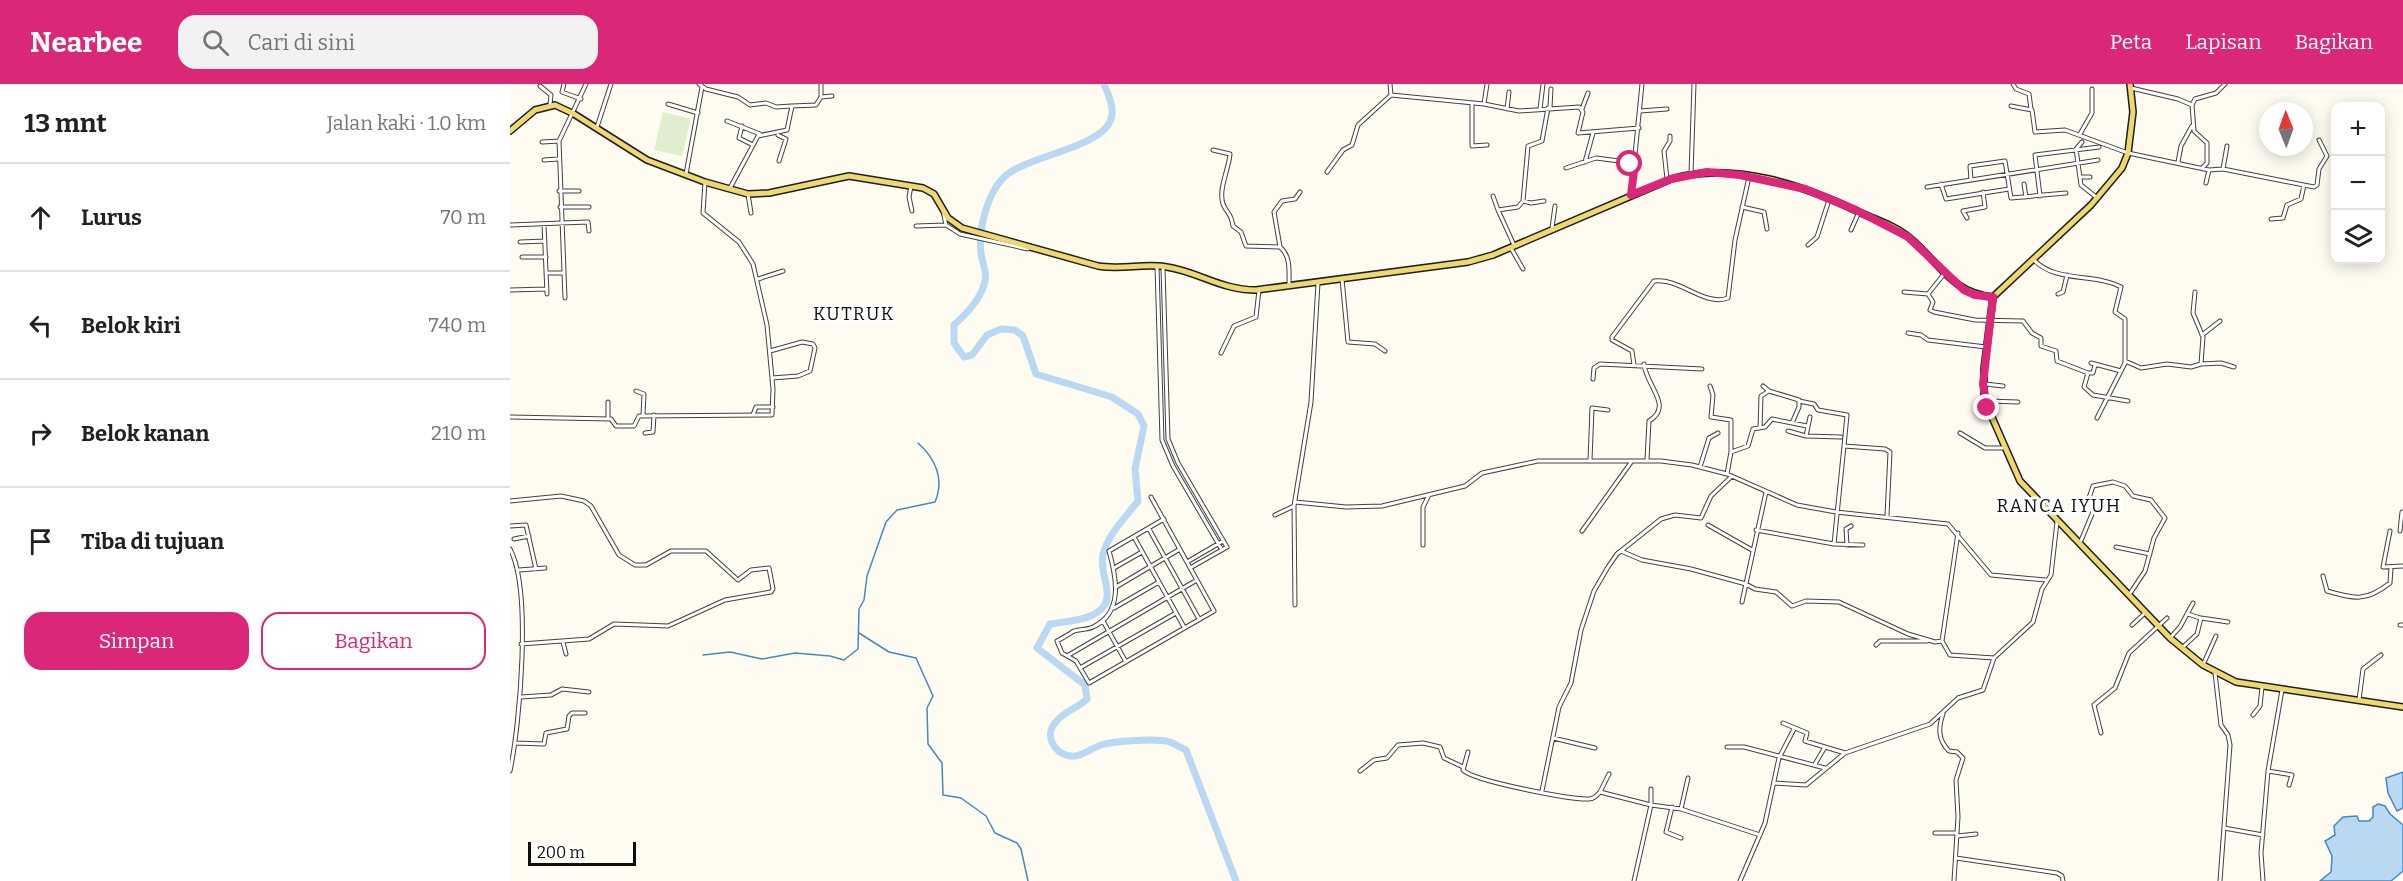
<!DOCTYPE html>
<html lang="id">
<meta charset="utf-8">
<style>
:root{--surface:#fff;--page:#f2f2f2;--text:#202124;--muted:#757577;--line:#e0e0e0;--accent:#db2777}
body{margin:0;font-family:Bitter,serif;background:var(--page);color:var(--text)}
.controls{position:absolute;right:18px;top:18px;display:grid;overflow:hidden;border-radius:12px;box-shadow:0 3px 15px #0003}
.controls button{width:54px;height:54px;display:grid;place-items:center;padding:0;border:0;border-bottom:2px solid var(--line);background:var(--surface);color:var(--text);font:30px sans-serif}
.compass{position:absolute;left:1749px;top:18px;width:54px;height:54px;border-radius:50%;background:var(--surface);box-shadow:0 3px 15px #0003;rotate:359deg}
.scale{position:absolute;left:18px;bottom:15px;width:108px;box-sizing:border-box;padding-left:6px;border:3px solid #0e0e0e;border-top:0;font-size:16px;line-height:21px;white-space:nowrap;color:#0e0e0e;-webkit-text-stroke:4px #fff;paint-order:stroke}
.stop{position:absolute;width:18px;height:18px;margin:-14px;border:4px solid #db2777;border-radius:50%;background:#fff}
.stop.end{background:#db2777;border-color:#fff;box-shadow:0 2px 6px #0008}
.list{margin:0;padding:0;list-style:none}
h2{display:flex;justify-content:space-between;align-items:center;height:78px;margin:0;padding:0 24px;font-size:26px}
h2 small{font-size:20px;font-weight:400;color:var(--muted)}
.list li{display:grid;grid-template-columns:39px 1fr auto;gap:18px;align-items:center;box-sizing:border-box;height:108px;padding:0 24px;border-top:2px solid var(--line)}
.list b{display:block;font-size:22px;white-space:nowrap}
.list em{font-size:20px;font-style:normal;color:var(--muted)}
.actions{display:flex;gap:12px;padding:18px 24px}
.actions a{flex:1;padding:14px 0;border:2px solid var(--accent);border-radius:18px;text-align:center;font-size:21px;color:var(--accent)}
.actions .main{background:var(--accent);color:#fff}
.icon{flex:none;width:33px;height:33px;fill:none;stroke:currentColor;stroke-width:2;stroke-linecap:round;stroke-linejoin:round}
.map{position:relative;flex:none;width:1893px;height:797px;overflow:hidden}
header{display:flex;align-items:center;gap:36px;box-sizing:border-box;height:84px;padding:0 30px;background:var(--accent);color:#fff}
header strong{font-size:28px}
nav{display:flex;gap:33px;margin-inline-start:auto;font-size:21px}
.search{width:420px;height:54px;background:var(--page);display:flex;align-items:center;gap:15px;box-sizing:border-box;padding:0 21px;border-radius:18px;color:var(--muted);font-size:22px}
main{display:flex}
aside{flex:1;background:var(--surface)}
.map>svg:first-child{display:block}
.pitch{fill:#e0eecd}
.water{fill:#b9d8f1;stroke:#4688c3;stroke-width:1.5}
.lines{fill:none;stroke-linecap:round;stroke-linejoin:round}
.stream{stroke:#4688c3;stroke-width:1.5}
.river{stroke:#b9d8f1;stroke-width:7}
.minor-casing{stroke:#414141;stroke-width:5}
.primary-casing{stroke:#1f1f1f;stroke-width:8}
.minor{stroke:#fff;stroke-width:3}
.primary{stroke:#eed871;stroke-width:5}
.route{stroke:#db2777;stroke-width:8}
.labels{text-anchor:middle;dominant-baseline:central;stroke-width:6;stroke-linejoin:round;paint-order:stroke}
.quarter-label{font-size:18px;letter-spacing:1.5px;fill:#0e0e0e;stroke:#fff}
</style>
<header>
<strong>Nearbee</strong>
<div class="search"><svg class="icon" aria-label="search" viewBox="0 0 24 24"><circle cx="10" cy="10" r="6"/><path d="M15 15l6 6"/></svg>Cari di sini</div>
<nav><a>Peta</a><a>Lapisan</a><a>Bagikan</a></nav>
</header>
<main>
<aside>
<h2>13 mnt<small>Jalan kaki · 1.0 km</small></h2>
<ul class="list">
<li><svg class="icon" aria-label="ahead" viewBox="0 0 24 24"><path d="M12 20V5M6 11l6-6 6 6"/></svg><div><b>Lurus</b></div><em>70 m</em></li>
<li><svg class="icon" aria-label="left" viewBox="0 0 24 24"><path d="M17 20v-9H6M10 6l-5 5 5 5"/></svg><div><b>Belok kiri</b></div><em>740 m</em></li>
<li><svg class="icon" aria-label="right" viewBox="0 0 24 24"><path d="M7 20v-9h11M14 6l5 5-5 5"/></svg><div><b>Belok kanan</b></div><em>210 m</em></li>
<li><svg class="icon" aria-label="arrive" viewBox="0 0 24 24"><path d="M6 21V4h12l-3 4 3 4H6"/></svg><div><b>Tiba di tujuan</b></div></li>
</ul>
<div class="actions"><a class="main">Simpan</a><a>Bagikan</a></div>
</aside>
<div class="map">
<svg width="1893" height="797" viewBox="0 0 1893 797">
<rect width="100%" height="100%" fill="#fefcf1"/>
<path class="pitch" d="M153,28L181,35L172,72L144,66Z"/>
<path class="water" d="M1893,688V724L1887,727L1878,709L1876,694Z
M1868,720L1875,722L1880,730L1893,741V787L1881,797H1810L1821,788L1822,772L1815,757L1825,751L1824,742L1833,733L1847,732L1849,737H1859L1863,733V723Z"/>
<g class="lines">
<path class="stream" d="M349,549L379,568L406,574L423,612L417,624L418,660L432,679L433,711L451,714L476,732L485,749L507,759L511,765L518,797
M193,571L220,568L252,575L285,569L320,572L334,576L348,565L349,525L354,516L357,492L376,438L387,426L425,418C435,395 425,374 408,359"/>
<path class="river" d="M594,0C598,10 605,24 601,35C592,64 518,71 494,93C477,110 468,145 471,170C473,181 478,190 474,201C469,217 456,230 444,241V259L454,273L462,271L477,251L491,245L505,246L513,252L526,290L602,313L628,330L634,342L625,385L628,417C615,434 599,449 593,470C590,483 596,494 597,507C601,536 559,537 540,540L527,564L575,601L577,615C567,625 553,627 545,639C533,653 547,674 565,672C574,671 582,664 591,661C604,657 647,654 660,658C665,660 671,664 676,666L726,797"/>
<g class="minor-casing">
<path id="minor" d="M54,0L52,8L71,15
M189,0L196,5L228,13L240,21L256,19L266,23L282,22
M311,0V13
M880,0L881,11L974,20L1009,27L1069,23L1073,28L1068,49L1129,44
M1503,0L1506,5L1519,10L1521,25
M30,2L41,11L40,21
M1621,4L1668,15L1682,21
M962,19V62L977,61
M158,20L188,29
M974,20L977,0
M1501,22L1522,26L1525,48L1555,46L1618,69L1699,86L1713,85L1804,103L1807,101L1809,85L1817,72L1809,56
M1040,23L1041,5
M997,25L999,8
M1030,25L1033,0
M1072,25L1078,9
M1130,27L1157,25
M217,37L250,50
M232,42L229,54L241,60
M87,43L101,0
M1570,50L1582,29V5
M268,51L276,55L269,77
M32,58L49,57
M1572,58L1566,65L1571,101L1586,113
M703,66L720,70C719,85 708,105 713,120C717,130 721,128 723,142L731,148L736,162L770,163C781,172 779,188 779,202
M34,76L48,75
M1075,78L1083,49
M1668,78L1671,62L1682,42
M1693,83L1697,79V59L1684,47L1682,21L1685,15L1706,9L1715,0
M1056,84L1086,74L1125,79
M1713,85L1717,62
M817,88L833,66L842,61L848,41L881,11
M176,90L192,3
M1181,90L1184,0
M1570,93H1580
M1157,95L1154,67L1160,57V52
M1461,96L1460,82L1495,77L1501,114L1556,109
M1696,99L1699,86
M1431,100L1436,115L1499,105
M1514,100L1516,113
M401,102L399,113L402,127
M1417,103L1588,76
M220,104L248,52L277,46L282,22L306,21L311,13L322,12
M49,107H69
M238,110L241,129
M1121,111L1132,0
M983,112L988,126
M1530,112L1525,71L1589,63
M1013,117L1021,119L1034,117
M50,123H79
M1232,123L1254,128L1257,145
M433,127L436,141L450,150L518,165
M1457,134L1453,127L1475,123L1473,108
M1761,135L1773,134L1777,121L1791,115L1794,101
M34,140L37,210
M0,141L78,138L79,147
M406,142L436,141
M1042,144L1045,122
M1341,146L1349,128
M10,158L35,157
M1004,161L988,126L1008,123L1013,117L1018,62L1032,57L1038,24
M1298,161L1307,153L1319,116
M770,163L764,128L772,117L785,115L790,108
M1001,164L1013,185
M12,173H36
M1523,175C1544,199 1585,189 1611,203L1605,228L1615,235V279L1587,334
M647,182L652,356L663,382L712,466
M653,184L658,355L668,379L717,463L680,484
M36,189H53
M248,195L273,187
M832,195L838,258L865,260L875,267
M0,206L37,205
M1394,208L1418,210L1434,190
M1418,210L1423,218L1420,226L1424,228L1465,236L1513,237L1522,249L1531,254V262L1546,267L1547,277L1578,289L1574,303L1583,311L1618,317
M1548,210L1553,208L1557,191
M55,214L49,57L76,0
M1398,249L1411,251L1418,256L1476,263
M1692,251L1710,237
M260,267L292,258L303,260L305,264L300,287L288,292L262,294
M711,269L724,242L746,233L749,206
M1615,277L1631,284L1657,280L1681,283L1691,280L1693,253L1683,229L1685,208
M1581,279L1611,287
M1134,280C1136,302 1164,322 1139,337L1137,376
M1691,280L1711,279L1724,283
M1124,281L1122,267L1102,256V253L1144,197C1169,193 1194,223 1218,214L1225,156L1239,93
M1578,289H1583L1585,281
M1083,295L1084,284L1090,280L1192,285
M1475,300L1493,302
M1200,302L1203,311L1201,333L1221,336V368L1217,390
M126,307L134,310L133,331
M1289,317L1304,320L1308,326L1337,331L1334,362L1375,365L1380,368L1377,432
M1476,317L1508,318
M98,318V334
M243,331L246,323H263
M0,333L101,335L106,342H124L129,332L262,331L263,305L257,241L243,180L229,158L193,129L195,98
M1282,339L1297,342
M1250,344L1251,312L1259,307L1253,302
M1278,347L1296,352L1331,353
M135,349L143,348L144,331
M1450,349L1475,364H1495
M1296,352L1300,333
M1221,368L1238,362L1243,345L1255,343L1262,335L1282,339L1289,323V316L1259,307
M1080,376L1082,324L1098,326
M1190,383L1199,354L1208,349
M641,413C662,451 683,489 704,527L579,599L566,577L552,569L547,557C553,554 559,550 564,547C570,545 577,546 583,543C613,529 607,495 599,467L654,435
M1579,414L1583,402L1603,398L1615,402L1623,412L1641,416L1655,434L1644,454L1635,487L1619,511
M0,417L51,412L74,417L81,422L109,471L125,481H136L161,467H196L228,496L241,486L259,484L263,505L261,508L215,516L158,542L104,540L79,555L11,560
M785,418L836,423L872,422L955,402L972,389L1028,377H1151L1182,381L1217,390L1287,421L1326,428L1438,440L1481,491L1536,496
M765,431L784,422
M1198,441L1242,466
M0,442L16,441L26,485
M639,445L689,535
M1246,446L1324,460L1334,362
M1072,447L1122,377
M1880,447L1873,483L1893,482
M1890,447L1892,428
M624,453L674,543
M4,455L19,452
M1570,459L1585,423
M1324,460L1353,461
M913,461V423L919,411
M1337,461L1336,445L1341,442
M1606,463L1640,470
M0,465C22,505 10,640 0,687
M1111,467L1132,476L1181,485L1236,500L1245,505L1266,508L1282,522L1296,517L1329,518L1398,550L1425,558L1432,557L1440,571L1484,574
M677,478L713,457
M604,484L632,468
M9,486L35,484
M1813,492L1817,507C1844,515 1856,518 1880,499L1881,484
M606,503L670,465
M1232,518L1256,408
M785,521L784,422L801,318L808,199
M604,524L649,498
M1678,530L1690,534
M593,537L616,578
M1622,541L1635,529
M1890,541H1893
M1660,554L1670,543L1683,519
M1432,557L1448,449
M53,558L56,570
M1366,561L1370,557H1417
M1673,563L1687,550L1691,534L1718,538
M557,572L687,496
M1693,581L1706,552
M570,584L666,529
M1705,589L1711,641L1718,651L1720,661L1710,797
M11,613L41,611L52,605L79,608
M1849,616L1853,585L1871,571
M1433,630C1428,644 1428,656 1439,667L1447,668L1453,674L1446,696L1448,733L1444,797
M1743,631L1750,622L1752,603
M1273,639L1297,649L1295,657L1335,669
M1591,649L1584,621L1605,604L1619,569L1657,534
M1043,654L1085,664
M6,659L34,660L36,649L57,645L59,632L62,629H75
M1217,663H1234L1315,684
M958,668L953,686C963,697 1062,716 1079,715C1084,715 1086,712 1090,708
M1270,672L1284,645
M1305,680L1315,663
M850,687L864,676L877,674L888,661L913,659L930,663L934,674L953,683
M1758,687L1782,691L1779,701
M1099,690L1090,708L1141,721L1171,725L1250,751
M1264,699L1296,701L1335,669L1420,640L1448,614L1473,606L1484,574L1523,538L1532,505L1541,491L1547,438
M1032,707L1049,623L1061,599L1071,546L1084,507L1098,483L1107,470L1151,435L1165,431L1191,434L1201,412L1222,392
M1162,723L1156,748L1171,754
M1171,725L1178,694
M1714,744L1753,751
M1425,749H1447
M1447,752L1466,750
M1446,774L1547,789L1552,792L1553,797
M1124,797L1141,721V705
M1230,797L1255,739L1269,674
M1753,797L1751,769L1758,687L1772,606"/>
</g>
<g class="primary-casing">
<path id="primary" d="M0,47L25,26L45,21L64,30L137,76L195,98L238,110L259,109L339,92L413,104L424,110L438,134L452,144L588,182C612,186 635,179 657,183C689,188 711,206 746,206L958,178L983,171L1161,95C1224,77 1293,101 1351,129C1367,136 1386,142 1400,154C1430,179 1441,209 1483,213
M1483,213L1474,285V315L1510,397L1660,554L1693,581L1726,598L1893,623
M1483,213L1581,121L1612,84L1618,69L1623,28L1620,0"/>
</g>
<use href="#minor" class="minor"/>
<use href="#primary" class="primary"/>
</g>
<g class="lines">
<path class="route" d="M1120,80L1125,79L1121,111L1161,95L1197,88L1230,91L1295,105L1346,126L1398,153L1454,206L1465,211L1483,213L1473,300L1477,324"/>
</g>
<g class="labels">
<g class="quarter-label">
<text x="344" y="230">KUTRUK</text>
<text x="1549" y="422">RANCA IYUH</text>
</g>
</g>
</svg>
<div class="controls">
<button>+</button>
<button>−</button>
<button><svg class="icon" aria-label="layers" viewBox="0 0 24 24"><path d="M12 4l9 5-9 5-9-5zM3 14l9 5 9-5"/></svg></button>
</div>
<svg class="compass" viewBox="-18 -18 36 36"><path d="M0-13l5 13h-10z" fill="#e53935"/><path d="M0 13l5-13h-10z" fill="#757577"/></svg>
<div class="scale">200 m</div>
<div class="stop" style="left:1120px;top:80px"></div>
<div class="stop end" style="left:1477px;top:324px"></div>
</div>
</main>
